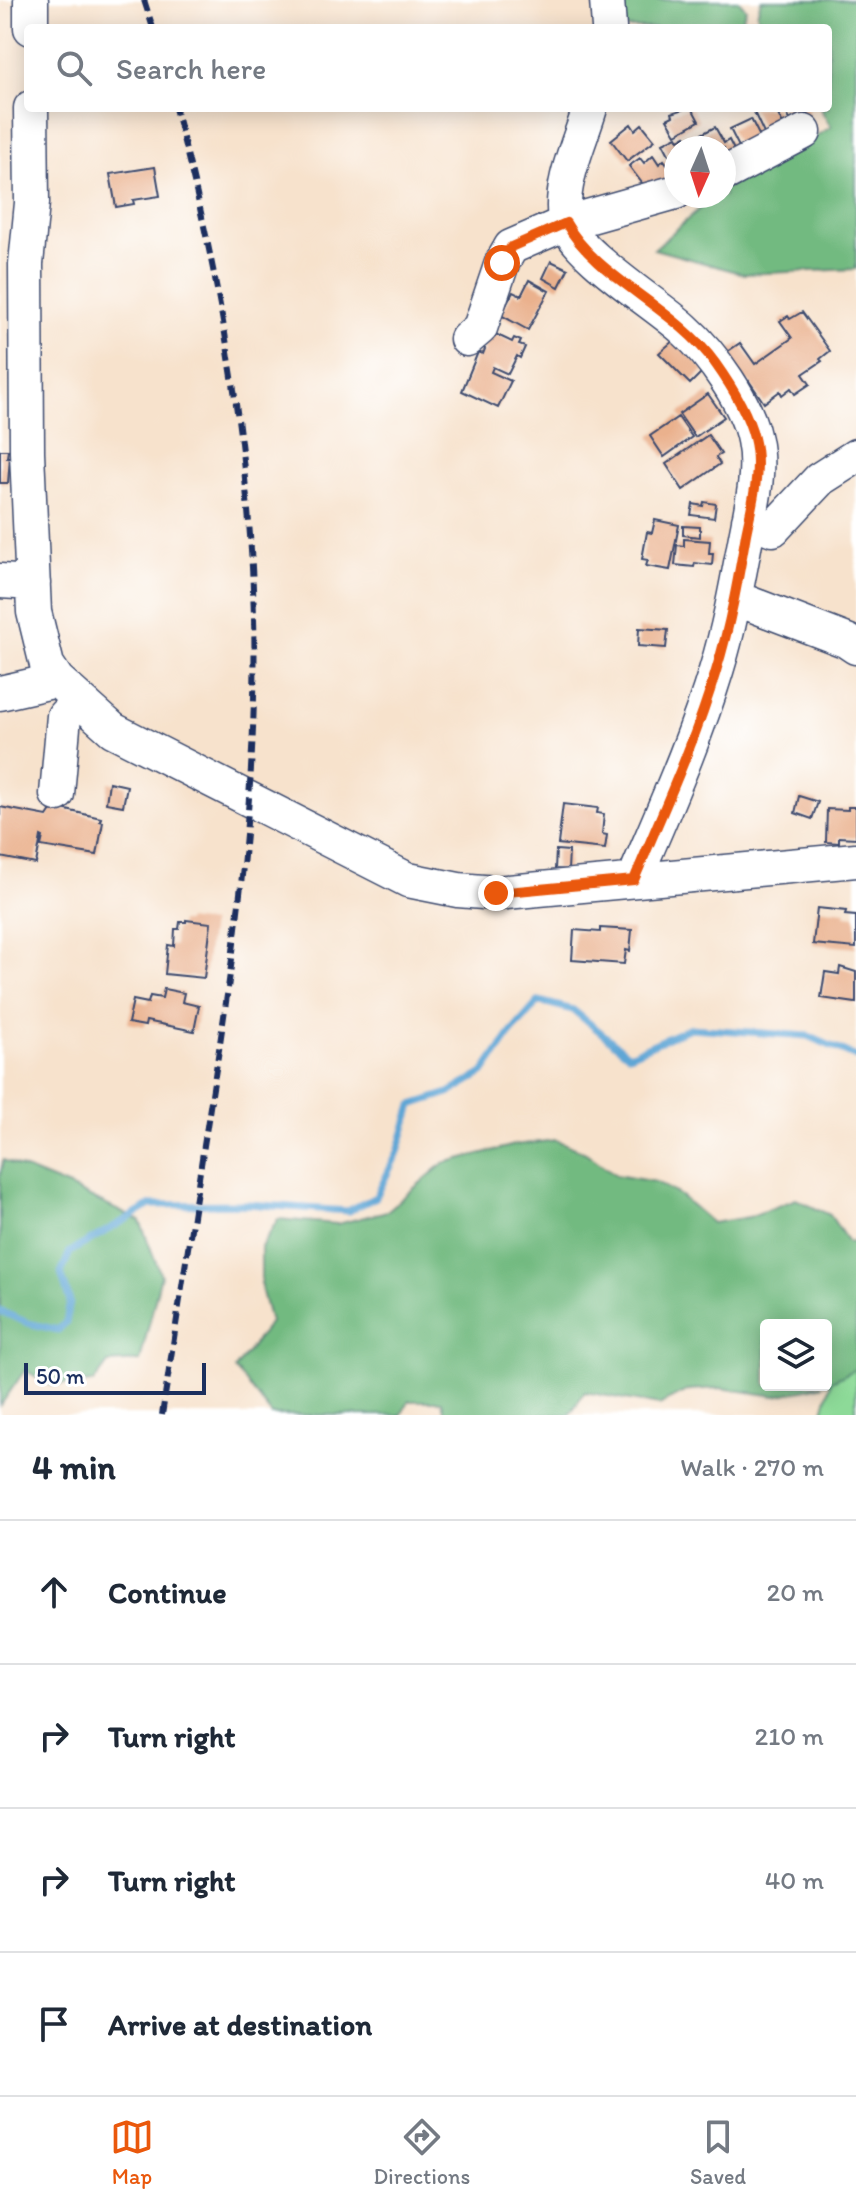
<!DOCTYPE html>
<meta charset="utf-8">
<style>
:root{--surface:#fff;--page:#f6f6f7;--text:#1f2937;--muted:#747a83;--line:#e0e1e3;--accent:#ea580c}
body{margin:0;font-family:Itim,sans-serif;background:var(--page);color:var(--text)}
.controls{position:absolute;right:24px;bottom:24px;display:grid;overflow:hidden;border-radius:8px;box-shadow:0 4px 20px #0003}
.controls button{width:72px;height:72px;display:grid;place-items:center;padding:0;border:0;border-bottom:2px solid var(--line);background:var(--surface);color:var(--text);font:40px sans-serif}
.compass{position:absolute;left:664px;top:136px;width:72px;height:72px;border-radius:50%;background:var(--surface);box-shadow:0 4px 20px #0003;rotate:183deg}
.scale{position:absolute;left:24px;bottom:20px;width:182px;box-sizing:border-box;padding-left:8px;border:4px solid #1b2f5e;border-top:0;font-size:22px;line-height:28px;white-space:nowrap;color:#1b2f5e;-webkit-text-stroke:6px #fff;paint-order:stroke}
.stop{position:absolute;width:24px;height:24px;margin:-18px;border:6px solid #ea580c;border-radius:50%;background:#fff}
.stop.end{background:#ea580c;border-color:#fff;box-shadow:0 2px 8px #0008}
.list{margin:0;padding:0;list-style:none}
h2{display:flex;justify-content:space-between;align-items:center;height:104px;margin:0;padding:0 32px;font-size:34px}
h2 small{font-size:26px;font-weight:400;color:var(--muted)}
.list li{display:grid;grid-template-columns:52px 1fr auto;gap:24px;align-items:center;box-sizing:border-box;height:144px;padding:0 32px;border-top:2px solid var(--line)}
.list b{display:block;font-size:30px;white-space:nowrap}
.list em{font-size:26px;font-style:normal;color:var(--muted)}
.icon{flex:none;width:44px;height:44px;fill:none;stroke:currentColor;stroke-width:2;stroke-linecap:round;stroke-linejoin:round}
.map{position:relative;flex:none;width:856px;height:1415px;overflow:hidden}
.search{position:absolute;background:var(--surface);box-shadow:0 4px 20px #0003;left:24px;right:24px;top:24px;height:88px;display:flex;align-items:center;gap:20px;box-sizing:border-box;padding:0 28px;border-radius:8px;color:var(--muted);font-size:30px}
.sheet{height:680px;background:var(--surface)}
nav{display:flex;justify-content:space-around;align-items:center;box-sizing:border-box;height:112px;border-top:2px solid var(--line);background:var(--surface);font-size:22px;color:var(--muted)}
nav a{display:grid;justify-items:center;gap:4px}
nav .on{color:var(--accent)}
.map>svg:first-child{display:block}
.green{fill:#8dda98;stroke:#54847b;stroke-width:2}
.forest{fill:#72ba80;stroke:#46746f;stroke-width:2}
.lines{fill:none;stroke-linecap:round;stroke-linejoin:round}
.stream{stroke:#5fa6d5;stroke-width:7}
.building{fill:#eab18d}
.minor-casing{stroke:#3c4a6e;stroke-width:37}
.minor{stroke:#fff;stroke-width:34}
.rail{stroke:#1b2f5e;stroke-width:6;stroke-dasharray:12 6;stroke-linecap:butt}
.route{stroke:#ea580c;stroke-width:10}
</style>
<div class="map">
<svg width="856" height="1415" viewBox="0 0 856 1415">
<rect width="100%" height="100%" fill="#fff"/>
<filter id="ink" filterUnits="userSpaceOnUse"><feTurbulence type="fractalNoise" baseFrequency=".0125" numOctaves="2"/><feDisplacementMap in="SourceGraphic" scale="16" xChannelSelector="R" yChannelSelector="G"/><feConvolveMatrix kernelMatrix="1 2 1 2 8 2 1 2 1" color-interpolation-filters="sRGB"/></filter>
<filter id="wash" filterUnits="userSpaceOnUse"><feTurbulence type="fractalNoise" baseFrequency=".006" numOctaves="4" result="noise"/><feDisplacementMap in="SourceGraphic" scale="32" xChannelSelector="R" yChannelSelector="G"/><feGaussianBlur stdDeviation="1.8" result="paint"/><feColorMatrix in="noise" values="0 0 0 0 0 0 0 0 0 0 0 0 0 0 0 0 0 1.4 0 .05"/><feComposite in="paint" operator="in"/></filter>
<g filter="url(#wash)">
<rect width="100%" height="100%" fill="#f7e2cc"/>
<path class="green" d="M852,1307H856V1415H822Z"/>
<path class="forest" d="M613,0H738L746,9L739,28H618Z
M761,0H856V269L744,274L654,249L714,196H724V189L831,127L820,108H828V28H762L757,14Z
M556,1140L586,1153L616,1175L656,1182L681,1196L712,1223L749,1217L796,1199L830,1215L848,1242L856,1243V1369L826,1384V1325H766V1385H824L776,1396L720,1388L689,1390L659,1405L585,1392L569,1415H445L442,1401H409L401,1415H272L235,1369L270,1322L261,1288V1247L278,1219L338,1224L387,1211L444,1163L515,1145Z
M3,1160L69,1187L140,1221L161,1275L140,1361L108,1363L94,1382L50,1385L25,1370L0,1406V1176Z"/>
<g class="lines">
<path class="stream" d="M0,1311L28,1323L58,1330L66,1322L70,1302L61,1273L70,1252L151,1205L247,1204L348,1211L376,1197L398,1152L412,1105L449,1093L483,1073L510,1034L539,1001L573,1010L629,1055L690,1028L808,1036L856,1057"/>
</g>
<g id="blocks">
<path class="building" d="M687,108H692L699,121L676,134L667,119L673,116L672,113Z
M752,108H775L785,129L766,138Z
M784,108H807L810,112L791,122Z
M751,119L762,141L741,151L730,129Z
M631,124L635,130L642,124L655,140L627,161L611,140Z
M715,127L724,143L729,140L735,152L724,163V148H697L692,139Z
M677,136L679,140L686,136L692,148H676V168L663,143Z
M653,155L659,164L664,160L674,173L649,192L629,166L640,158L644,163Z
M155,167L160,196L133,200L134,204L116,207L110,174Z
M551,261L568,269L559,287L543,278Z
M529,280L549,291L528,330L501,315L513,292L521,296Z
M802,312L830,351L820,359L822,361L803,374L810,384L795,394L791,388L782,395L780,391L764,403L749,381L742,386L721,356L740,343L755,364L792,338L780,321L788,316L790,319Z
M489,331L512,342L514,338L521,341L519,345L525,347L520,358L517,356L508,374L493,367L491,372L511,381L498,408L462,391L478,352L483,354L485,349L482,347Z
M674,340L704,370L690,384L659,353Z
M708,394L724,417L695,437L679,414Z
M678,417L692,437L664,457L650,436Z
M708,435L721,454L716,457L720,464L683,490L666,464Z
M0,450H8L7,457H10L8,483H0Z
M704,502L716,504L714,518L691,515L693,504L703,506Z
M655,520L679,525L670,570L646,566L648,560L642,559L647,532L652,533Z
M683,526L700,527V537L683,535Z
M684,539L710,541L709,553H713L712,565L695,563L694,567L675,565L677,545L684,546Z
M639,628L668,630L666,648L638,646Z
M109,782L127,786L123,806L106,803Z
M799,796L818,802L812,819L795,813Z
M563,804L598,808L597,813L604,814L602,834L607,835L605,849L558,844Z
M0,807L47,816L51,810L61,811L62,809L101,818L100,821L103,822L97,855L41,846L43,837L41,836L36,864L0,857Z
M848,807H856V838L839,837V843L826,842L827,809L848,810Z
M556,850L569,851L568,870L555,869Z
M817,908L846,911L845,915L856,916V948L813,944Z
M186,920L211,923L204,978L165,974L168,945L174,946L175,929H179L180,922H186Z
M600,928L632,930L630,951L626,950L624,964L572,960L574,930L600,932Z
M840,967L856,972V1003L821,998L825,972L839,974Z
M164,989L184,993L182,1002L199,1006L194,1031L146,1021L145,1026L128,1023L133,1000L148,1003L150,996L162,998Z"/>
</g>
</g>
<g filter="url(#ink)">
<use href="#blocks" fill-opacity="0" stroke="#3c4a6e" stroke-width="2"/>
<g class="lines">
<g class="minor-casing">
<path id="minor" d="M31,0V28
M607,0L609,28
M31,108L32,203L26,264L27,452L34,612L47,665L57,680L113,730L408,880L458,890L496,893L856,860
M590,108C580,142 559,184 565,219C571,251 658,305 684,329C712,354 747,403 754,440C761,473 751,509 745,542C737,585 729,629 716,671C694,743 663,811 634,880
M724,174L804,132
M467,339L480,328L502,263L511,247L566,223L676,192
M749,520L773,529L820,479L856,456
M0,581L33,583
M735,598L847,641L856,647
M0,693L57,680
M57,794L64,716L79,701"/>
</g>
<use href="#minor" class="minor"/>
<path class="rail" d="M144,0L153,28
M162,1415C178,1312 194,1210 210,1107C236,945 258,782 254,618C250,450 219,270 175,108"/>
</g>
</g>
<g class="lines" filter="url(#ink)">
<path class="route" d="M496,893L634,880C663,811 695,742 716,671C730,626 738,580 746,534C752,504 762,469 754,438C748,413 730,384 715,363C676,308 596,278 566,223L511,247L502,263"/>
</g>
</svg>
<div class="controls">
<button><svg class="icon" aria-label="layers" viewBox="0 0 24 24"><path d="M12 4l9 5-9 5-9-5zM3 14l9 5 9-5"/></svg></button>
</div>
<svg class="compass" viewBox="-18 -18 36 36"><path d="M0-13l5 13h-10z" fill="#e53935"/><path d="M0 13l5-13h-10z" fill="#747a83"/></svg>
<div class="scale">50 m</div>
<div class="stop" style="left:502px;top:263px"></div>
<div class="stop end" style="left:496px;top:893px"></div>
<div class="search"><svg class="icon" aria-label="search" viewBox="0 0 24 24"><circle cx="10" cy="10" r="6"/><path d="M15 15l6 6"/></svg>Search here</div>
</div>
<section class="sheet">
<h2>4 min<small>Walk · 270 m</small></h2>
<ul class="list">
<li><svg class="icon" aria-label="ahead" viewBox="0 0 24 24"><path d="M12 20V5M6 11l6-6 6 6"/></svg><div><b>Continue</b></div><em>20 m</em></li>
<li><svg class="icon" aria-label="right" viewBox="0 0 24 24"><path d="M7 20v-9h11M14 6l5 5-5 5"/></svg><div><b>Turn right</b></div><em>210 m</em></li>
<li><svg class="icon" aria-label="right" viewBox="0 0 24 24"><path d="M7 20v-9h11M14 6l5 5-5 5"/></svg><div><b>Turn right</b></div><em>40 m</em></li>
<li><svg class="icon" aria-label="arrive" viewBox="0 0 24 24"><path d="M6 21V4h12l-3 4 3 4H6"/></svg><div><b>Arrive at destination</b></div></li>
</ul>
</section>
<nav>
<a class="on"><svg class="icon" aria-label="map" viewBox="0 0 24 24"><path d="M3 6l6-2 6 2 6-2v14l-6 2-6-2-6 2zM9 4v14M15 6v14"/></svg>Map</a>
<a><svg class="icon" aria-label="directions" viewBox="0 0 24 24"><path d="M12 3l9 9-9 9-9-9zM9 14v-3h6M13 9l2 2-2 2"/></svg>Directions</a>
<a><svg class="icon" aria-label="saved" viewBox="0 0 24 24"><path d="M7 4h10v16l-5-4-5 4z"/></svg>Saved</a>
</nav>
